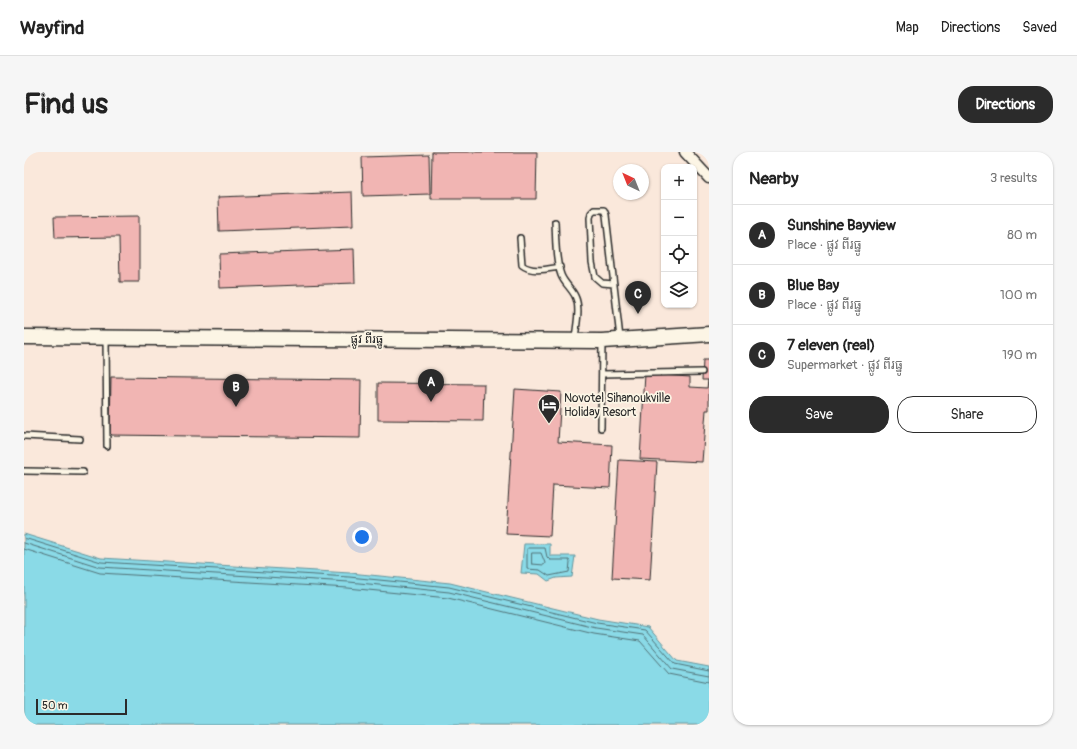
<!DOCTYPE html>
<meta charset="utf-8">
<style>
:root{--surface:#fff;--page:#f6f6f6;--text:#222;--muted:#767676;--line:#e0e0e0;--accent:#2b2b2b}
body{margin:0;font-family:Pangolin,"Noto Sans Khmer",sans-serif;background:var(--page);color:var(--text)}
.controls{position:absolute;right:12px;top:12px;display:grid;overflow:hidden;border-radius:8px;box-shadow:0 1px 3px #0004}
.controls button{width:36px;height:36px;display:grid;place-items:center;padding:0;border:0;border-bottom:1px solid var(--line);background:var(--surface);color:var(--text);font:20px sans-serif}
.compass{position:absolute;left:589px;top:12px;width:36px;height:36px;border-radius:50%;background:var(--surface);box-shadow:0 1px 3px #0004;rotate:317deg}
.scale{position:absolute;left:12px;bottom:10px;width:91px;box-sizing:border-box;padding-left:4px;border:2px solid #2b2b2b;border-top:0;font-size:11px;line-height:14px;white-space:nowrap;color:#2b2b2b;-webkit-text-stroke:3px #fcf5e5;paint-order:stroke}
.you{position:absolute;left:338px;top:385px;width:14px;height:14px;margin:-10px;border:3px solid #fff;border-radius:50%;background:#1a73e8;box-shadow:0 0 0 6px #1a73e833}
.badge{display:grid;place-items:center;width:26px;height:26px;border-radius:50%;background:var(--accent);color:#fff;font-size:13px;font-weight:700}
.pin{position:absolute;translate:-50% -33px;filter:drop-shadow(0 1px 2px #0008)}
.pin::after{content:'';position:absolute;top:21px;width:14px;height:12px;background:inherit;clip-path:polygon(0 0,100% 0,50% 100%)}
.list{margin:0;padding:0;list-style:none}
h2{display:flex;justify-content:space-between;align-items:center;height:52px;margin:0;padding:0 16px;font-size:17px}
h2 small{font-size:13px;font-weight:400;color:var(--muted)}
.list li{display:grid;grid-template-columns:26px 1fr auto;gap:12px;align-items:center;box-sizing:border-box;height:60px;padding:0 16px;border-top:1px solid var(--line)}
.list b{display:block;font-size:15px;white-space:nowrap}
.list p{margin:0;font-size:13px;white-space:nowrap;color:var(--muted)}
.list em{font-size:13px;font-style:normal;color:var(--muted)}
.actions{display:flex;gap:8px;padding:12px 16px}
.actions a{flex:1;padding:9px 0;border:1px solid var(--accent);border-radius:16px;text-align:center;font-size:14px;color:var(--accent)}
.actions .main{background:var(--accent);color:#fff}
.icon{flex:none;width:22px;height:22px;fill:none;stroke:currentColor;stroke-width:2;stroke-linecap:round;stroke-linejoin:round}
.map{position:relative;flex:none;width:685px;height:573px;overflow:hidden;border-radius:16px}
header{display:flex;align-items:center;gap:24px;box-sizing:border-box;height:56px;padding:0 20px;background:var(--surface);border-bottom:1px solid var(--line)}
header strong{font-size:19px}
nav{display:flex;gap:22px;margin-inline-start:auto;font-size:14px}
.intro{display:flex;align-items:center;justify-content:space-between;box-sizing:border-box;height:96px;padding:0 24px}
h1{margin:0;font-size:28px}
.button{padding:10px 18px;border-radius:16px;background:var(--accent);color:#fff;font-size:14px;font-weight:700}
main{display:flex;gap:24px;padding:0 24px}
aside{flex:1;background:var(--surface);border-radius:16px;box-shadow:0 1px 3px #0004}
.map>svg:first-child{display:block}
.water{fill:#8adae7;stroke:#64949c}
.lines{fill:none;stroke-linecap:round;stroke-linejoin:round}
.shore{stroke:#517176;stroke-width:1}
.building{fill:#f1b5b3;stroke:#2b2b2b}
.service-casing{stroke:#2b2b2b;stroke-width:8}
.minor-casing{stroke:#2b2b2b;stroke-width:13}
.secondary-casing{stroke:#2b2b2b;stroke-width:17}
.service{stroke:#fcf5e5;stroke-width:5}
.minor{stroke:#fcf5e5;stroke-width:10}
.secondary{stroke:#fcf5e5;stroke-width:14}
.labels{text-anchor:middle;dominant-baseline:central;stroke-width:3.5;stroke-linejoin:round;paint-order:stroke}
.street-label{font-size:12px;fill:#2b2b2b;stroke:#fcf5e5}
.poi-label{font-size:12px;fill:#2b2b2b;stroke:#fcf5e5;text-anchor:start}
</style>
<header>
<strong>Wayfind</strong>
<nav><a>Map</a><a>Directions</a><a>Saved</a></nav>
</header>
<div class="intro"><h1>Find us</h1><a class="button">Directions</a></div>
<main>
<div class="map">
<svg width="685" height="573" viewBox="0 0 685 573">
<rect width="100%" height="100%" fill="#fae8db"/>
<filter id="ink" filterUnits="userSpaceOnUse"><feTurbulence type="fractalNoise" baseFrequency=".025" numOctaves="2"/><feDisplacementMap in="SourceGraphic" scale="8" xChannelSelector="R" yChannelSelector="G"/><feConvolveMatrix kernelMatrix="1 2 1 2 8 2 1 2 1" color-interpolation-filters="sRGB"/></filter>
<g filter="url(#ink)">
<path class="water" d="M0,382L77,406L326,421L426,431L574,467L624,475L653,509L685,515V573H0Z
M500,392H526V404H551L548,425L532,426L524,429L515,422L497,421Z"/>
<g class="lines">
<path class="shore" d="M0,386L77,410L325,425L425,435L573,471L621,478L651,512L685,519
M0,391L76,415L325,430L425,440L572,476L619,483L648,517L685,524
M505,396H521L523,405L526,408H545L546,410L545,420L525,424L516,418L503,417V397Z
M0,397L76,421L324,436L424,446L570,482L616,489L645,522L685,530
M508,401H517L521,411L520,413L508,412Z"/>
</g>
<path class="building" d="M408,0H513L512,47H407Z
M405,3L406,42L339,44L338,5Z
M328,40L329,74L195,79L194,45Z
M115,64V130H96L95,85L31,86L30,65Z
M330,97L331,131L196,136L195,102Z
M679,208H685V258H682L678,310L616,307L621,222L666,225V235L683,236L684,228H678Z
M87,225L337,228L336,286L86,283Z
M354,231L460,232L459,269L354,268Z
M491,237L537,240L534,290L588,293L586,336L529,333L526,384L482,382Z
M595,308L633,310L626,428L588,426Z"/>
<g class="lines">
<g class="service-casing">
<path id="service" d="M531,70C532,87 531,107 537,123C540,131 547,136 551,144C557,156 552,174 551,187
M496,86L498,113C508,121 523,117 536,115
M590,132L578,131L571,125L568,110L566,66L567,61L570,58H580L582,63L596,186
M82,186L83,294
M578,222L678,220
M577,276L578,189
M0,284L56,287
M0,319L59,320"/>
</g>
<g class="minor-casing">
<path id="minor" d="M661,0L685,26"/>
</g>
<g class="secondary-casing">
<path id="secondary" d="M0,185L578,189L685,182"/>
</g>
<use href="#service" class="service"/>
<use href="#minor" class="minor"/>
<use href="#secondary" class="secondary"/>
</g>
</g>
<defs>
<g id="hotel-pin" transform="scale(1.15)"><path d="M0 17L-7.5 6A9.5 9.5 0 1 1 7.5 6Z" fill="#2b2b2b" stroke="#fcf5e5"/><path d="M-6-4.5h1.5V1H6V5H4.5V3h-9V5H-6ZM-4 0a1.8 1.8 0 1 1 3.6 0ZM.5 0V-2.5h3Q6-2.5 6 0Z" fill="#fff"/></g>
</defs>
<g fill-rule="evenodd">
<use href="#hotel-pin" x="525" y="253"/>
</g>
<g class="labels">
<g class="street-label">
<text x="343" y="187">ផ្លូវ ពីរធ្នូ</text>
</g>
<g class="poi-label">
<text x="540" y="246">Novotel Sihanoukville<tspan x="540" dy="14">Holiday Resort</tspan></text>
</g>
</g>
</svg>
<div class="controls">
<button>+</button>
<button>−</button>
<button><svg class="icon" aria-label="locate" viewBox="0 0 24 24"><circle cx="12" cy="12" r="6"/><path d="M12 2v4M12 18v4M2 12h4M18 12h4"/></svg></button>
<button><svg class="icon" aria-label="layers" viewBox="0 0 24 24"><path d="M12 4l9 5-9 5-9-5zM3 14l9 5 9-5"/></svg></button>
</div>
<svg class="compass" viewBox="-18 -18 36 36"><path d="M0-13l5 13h-10z" fill="#e53935"/><path d="M0 13l5-13h-10z" fill="#767676"/></svg>
<div class="scale">50 m</div>
<div class="you"></div>
<div class="pin badge" style="left:407px;top:250px">A</div>
<div class="pin badge" style="left:212px;top:255px">B</div>
<div class="pin badge" style="left:614px;top:162px">C</div>
</div>
<aside>
<h2>Nearby<small>3 results</small></h2>
<ul class="list">
<li><span class="badge">A</span><div><b>Sunshine Bayview</b><p>Place · ផ្លូវ ពីរធ្នូ</p></div><em>80 m</em></li>
<li><span class="badge">B</span><div><b>Blue Bay</b><p>Place · ផ្លូវ ពីរធ្នូ</p></div><em>100 m</em></li>
<li><span class="badge">C</span><div><b>7 eleven (real)</b><p>Supermarket · ផ្លូវ ពីរធ្នូ</p></div><em>190 m</em></li>
</ul>
<div class="actions"><a class="main">Save</a><a>Share</a></div>
</aside>
</main>
